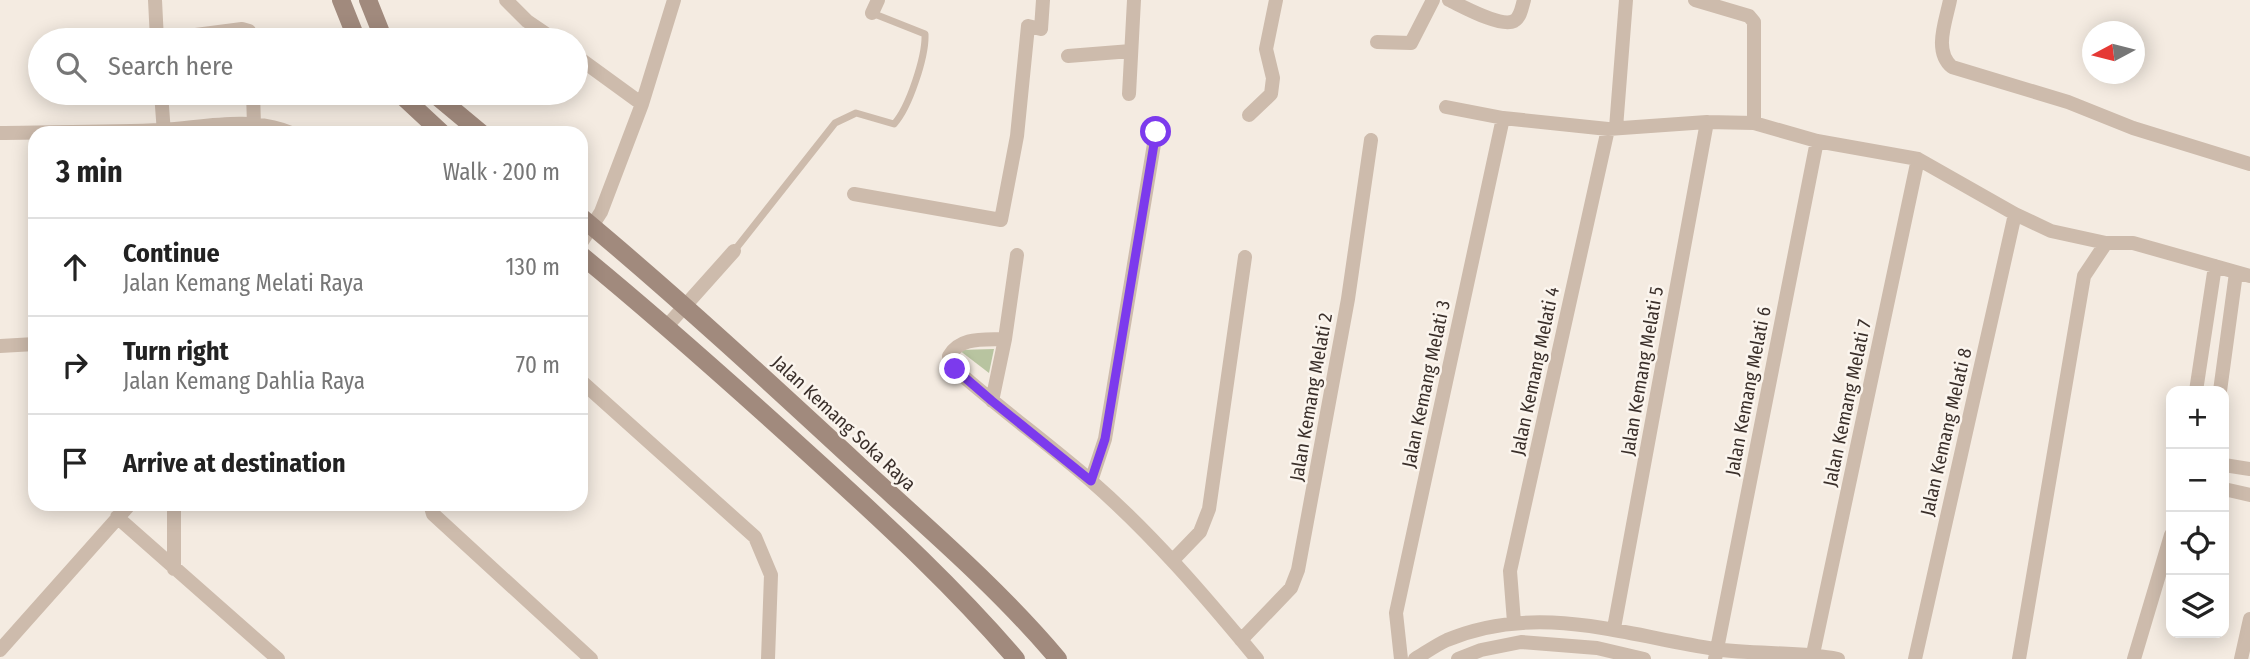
<!DOCTYPE html>
<meta charset="utf-8">
<style>
:root{--surface:#fff;--page:#f2f2f2;--text:#222;--muted:#767676;--line:#e0e0e0}
body{margin:0;font-family:"Fira Sans Condensed",sans-serif;background:var(--page);color:var(--text)}
.controls{position:absolute;right:21px;bottom:21px;display:grid;overflow:hidden;border-radius:14px;box-shadow:0 4px 18px #0003}
.controls button{width:63px;height:63px;display:grid;place-items:center;padding:0;border:0;border-bottom:2px solid var(--line);background:var(--surface);color:var(--text);font:35px sans-serif}
.compass{position:absolute;left:2082px;top:21px;width:63px;height:63px;border-radius:50%;background:var(--surface);box-shadow:0 4px 18px #0003;rotate:263deg}
.stop{position:absolute;width:21px;height:21px;margin:-16px;border:5px solid #7c3aed;border-radius:50%;background:#fff}
.stop.end{background:#7c3aed;border-color:#fff;box-shadow:0 2px 7px #0008}
.list{margin:0;padding:0;list-style:none}
h2{display:flex;justify-content:space-between;align-items:center;height:91px;margin:0;padding:0 28px;font-size:30px}
h2 small{font-size:23px;font-weight:400;color:var(--muted)}
.list li{display:grid;grid-template-columns:46px 1fr auto;gap:21px;align-items:center;box-sizing:border-box;height:98px;padding:0 28px;border-top:2px solid var(--line)}
.list b{display:block;font-size:26px;white-space:nowrap}
.list p{margin:0;font-size:23px;white-space:nowrap;color:var(--muted)}
.list em{font-size:23px;font-style:normal;color:var(--muted)}
.icon{flex:none;width:38px;height:38px;fill:none;stroke:currentColor;stroke-width:2;stroke-linecap:round;stroke-linejoin:round}
.map{position:relative;flex:none;width:2250px;height:659px;overflow:hidden}
.search{position:absolute;background:var(--surface);box-shadow:0 4px 18px #0003;left:28px;top:28px;width:560px;height:77px;display:flex;align-items:center;gap:18px;box-sizing:border-box;padding:0 24px;border-radius:38px;color:var(--muted);font-size:26px}
.panel{position:absolute;background:var(--surface);box-shadow:0 4px 18px #0003;left:28px;top:126px;width:560px;height:385px;border-radius:21px}
.map>svg:first-child{display:block}
.green{fill:#b8c4a0}
.lines{fill:none;stroke-linecap:round;stroke-linejoin:round}
.lane{stroke:#cdbbac;stroke-width:7}
.street{stroke:#cdbbac;stroke-width:14}
.secondary{stroke:#a18a7d;stroke-width:18}
.route{stroke:#7c3aed;stroke-width:9}
.labels{text-anchor:middle;dominant-baseline:central;stroke-width:5;stroke-linejoin:round;paint-order:stroke}
.street-label{font-size:19px;fill:#3b302b;stroke:#fbf5ee}
</style>
<div class="map">
<svg width="2250" height="659" viewBox="0 0 2250 659">
<rect width="100%" height="100%" fill="#f4ebe1"/>
<path class="green" d="M994,349L989,373L959,350Z"/>
<g class="lines">
<path class="lane" d="M734,251L835,123L856,113L894,124C909,108 926,56 925,34L872,13"/>
<path class="street" d="M155,0L157,40
M506,0L527,21L555,40
M1449,0C1462,6 1501,28 1514,21C1521,17 1522,6 1524,0
M1695,0L1749,16L1754,22V123
M1950,0C1946,21 1933,51 1952,67L2068,102L2133,128L2250,164
M872,13L878,0
M157,40L242,29L249,31L251,40
M1377,42L1411,43L1433,0
M576,56L642,104
M1068,56L1131,51
M161,93L164,133
M253,93L254,125
M1129,94L1134,0
M1446,107L1503,118L1608,129L1707,122L1754,123L1817,141L1918,159L2015,214L2051,231L2106,243H2133L2250,276
M1249,115L1271,94L1273,78L1266,49L1276,0
M1616,128L1626,0
M0,133C54,132 109,132 163,130C206,127 250,116 291,133
M854,194L1001,220L1017,136L1028,26L1041,29L1043,0
M581,243L601,212L642,104L674,0
M667,326L734,251
M1005,339C985,340 960,336 949,356L955,369C999,408 1046,442 1090,480C1152,534 1205,596 1257,659
M0,346L35,344
M581,381L755,537L771,575L768,659
M2196,391L2215,266
M2220,391L2236,273
M992,401L1005,339L1017,255
M2224,465L2250,469
M1091,481L1105,439L1156,132
M2224,489L2250,495
M174,504V569
M430,504L433,514L591,659
M117,517L278,659
M1173,560L1200,532L1209,509L1245,257
M1514,622L1510,571L1608,129
M1614,628L1707,122
M1241,640L1291,588L1298,570L1348,299L1371,140
M0,650L130,504
M1813,654L1918,159
M1401,659L1396,613L1503,118
M1415,659C1425,653 1436,645 1447,640C1538,602 1624,635 1715,649C1756,655 1797,651 1838,659
M1458,659L1481,650L1521,642L1597,648L1644,659
M1715,659L1817,141
M1915,659L2015,214
M2019,659L2084,276L2106,243
M2134,659L2171,535
M2241,659L2250,619"/>
<path class="secondary" d="M341,0L357,40
M368,0L384,40
M399,93L442,133
M433,93L481,133
M581,217C677,297 769,382 861,467C929,529 999,589 1058,659
M581,255C664,323 742,393 821,465C889,527 956,589 1016,659"/>
</g>
<g class="lines">
<path class="route" d="M955,369L992,401L1091,481L1105,439L1156,132"/>
</g>
<g class="labels">
<g class="street-label">
<text transform="translate(1535 371) rotate(-78)">Jalan Kemang Melati 4</text>
<text transform="translate(1642 371) rotate(-80)">Jalan Kemang Melati 5</text>
<text transform="translate(1426 384) rotate(-78)">Jalan Kemang Melati 3</text>
<text transform="translate(1748 391) rotate(-79)">Jalan Kemang Melati 6</text>
<text transform="translate(1311 397) rotate(-80)">Jalan Kemang Melati 2</text>
<text transform="translate(1847 403) rotate(-78)">Jalan Kemang Melati 7</text>
<text transform="translate(844 423) rotate(43)">Jalan Kemang Soka Raya</text>
<text transform="translate(1946 432) rotate(-77)">Jalan Kemang Melati 8</text>
</g>
</g>
</svg>
<div class="controls">
<button>+</button>
<button>−</button>
<button><svg class="icon" aria-label="locate" viewBox="0 0 24 24"><circle cx="12" cy="12" r="6"/><path d="M12 2v4M12 18v4M2 12h4M18 12h4"/></svg></button>
<button><svg class="icon" aria-label="layers" viewBox="0 0 24 24"><path d="M12 4l9 5-9 5-9-5zM3 14l9 5 9-5"/></svg></button>
</div>
<svg class="compass" viewBox="-18 -18 36 36"><path d="M0-13l5 13h-10z" fill="#e53935"/><path d="M0 13l5-13h-10z" fill="#767676"/></svg>
<div class="stop" style="left:1156px;top:132px"></div>
<div class="stop end" style="left:955px;top:369px"></div>
<div class="search"><svg class="icon" aria-label="search" viewBox="0 0 24 24"><circle cx="10" cy="10" r="6"/><path d="M15 15l6 6"/></svg>Search here</div>
<section class="panel">
<h2>3 min<small>Walk · 200 m</small></h2>
<ul class="list">
<li><svg class="icon" aria-label="ahead" viewBox="0 0 24 24"><path d="M12 20V5M6 11l6-6 6 6"/></svg><div><b>Continue</b><p>Jalan Kemang Melati Raya</p></div><em>130 m</em></li>
<li><svg class="icon" aria-label="right" viewBox="0 0 24 24"><path d="M7 20v-9h11M14 6l5 5-5 5"/></svg><div><b>Turn right</b><p>Jalan Kemang Dahlia Raya</p></div><em>70 m</em></li>
<li><svg class="icon" aria-label="arrive" viewBox="0 0 24 24"><path d="M6 21V4h12l-3 4 3 4H6"/></svg><div><b>Arrive at destination</b></div></li>
</ul>
</section>
</div>
